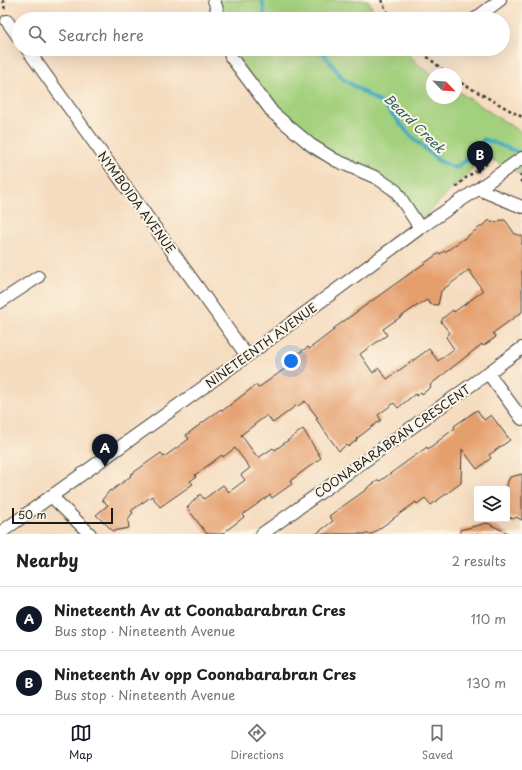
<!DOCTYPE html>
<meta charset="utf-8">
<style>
:root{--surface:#fff;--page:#f6f6f6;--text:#202124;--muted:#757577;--line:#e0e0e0;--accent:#111827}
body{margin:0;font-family:"Playpen Sans",sans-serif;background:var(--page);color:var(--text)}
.controls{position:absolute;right:12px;bottom:12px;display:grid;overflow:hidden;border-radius:4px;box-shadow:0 4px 16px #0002}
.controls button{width:36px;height:36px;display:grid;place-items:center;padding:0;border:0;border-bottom:1px solid var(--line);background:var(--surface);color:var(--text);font:20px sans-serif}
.compass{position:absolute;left:426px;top:68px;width:36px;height:36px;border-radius:50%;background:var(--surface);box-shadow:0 4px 16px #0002;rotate:115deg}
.scale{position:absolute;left:12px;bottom:10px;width:101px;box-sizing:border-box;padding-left:4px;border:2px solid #1c1c1c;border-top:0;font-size:11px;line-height:14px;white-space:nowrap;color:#1c1c1c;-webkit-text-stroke:3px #fcf5e5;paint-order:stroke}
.you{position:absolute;left:291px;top:361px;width:14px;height:14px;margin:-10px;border:3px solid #fff;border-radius:50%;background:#1a73e8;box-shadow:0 0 0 6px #1a73e833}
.badge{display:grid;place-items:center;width:26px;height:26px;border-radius:50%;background:var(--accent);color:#fff;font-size:13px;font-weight:700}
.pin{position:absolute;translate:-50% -33px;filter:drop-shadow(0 1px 2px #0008)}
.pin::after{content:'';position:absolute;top:21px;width:14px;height:12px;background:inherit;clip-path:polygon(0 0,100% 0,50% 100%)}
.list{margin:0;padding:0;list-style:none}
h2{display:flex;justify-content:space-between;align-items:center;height:52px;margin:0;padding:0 16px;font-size:17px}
h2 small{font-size:13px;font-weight:400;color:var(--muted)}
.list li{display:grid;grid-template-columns:26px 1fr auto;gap:12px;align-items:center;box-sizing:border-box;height:64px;padding:0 16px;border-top:1px solid var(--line)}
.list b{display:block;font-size:15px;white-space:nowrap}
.list p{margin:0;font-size:13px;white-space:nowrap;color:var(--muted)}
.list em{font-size:13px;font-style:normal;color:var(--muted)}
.icon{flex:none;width:22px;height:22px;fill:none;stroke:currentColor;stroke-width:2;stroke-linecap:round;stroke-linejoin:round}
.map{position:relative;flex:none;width:522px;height:534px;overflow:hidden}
.search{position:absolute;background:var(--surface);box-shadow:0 4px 16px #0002;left:12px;right:12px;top:12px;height:44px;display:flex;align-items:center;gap:10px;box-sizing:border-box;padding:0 14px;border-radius:22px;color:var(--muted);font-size:15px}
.sheet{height:180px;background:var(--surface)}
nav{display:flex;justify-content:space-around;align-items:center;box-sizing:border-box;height:56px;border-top:1px solid var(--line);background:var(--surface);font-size:11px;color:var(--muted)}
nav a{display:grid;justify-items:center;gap:2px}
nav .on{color:var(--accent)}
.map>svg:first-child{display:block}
.green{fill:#a3d07d;stroke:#60764c}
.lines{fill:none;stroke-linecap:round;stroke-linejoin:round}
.stream{stroke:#40aac0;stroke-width:4}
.building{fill:#e59f6d;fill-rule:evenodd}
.minor-casing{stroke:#3d3934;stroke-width:14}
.path{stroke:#3d3934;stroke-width:2.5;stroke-dasharray:3 3;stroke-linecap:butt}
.minor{stroke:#fff;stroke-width:12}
.labels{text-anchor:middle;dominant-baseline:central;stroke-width:4;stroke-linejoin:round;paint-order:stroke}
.street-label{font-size:12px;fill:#1c1c1c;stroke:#fcf5e5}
.water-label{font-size:13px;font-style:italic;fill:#2c5c66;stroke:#fcf5e5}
</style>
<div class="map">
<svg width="522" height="534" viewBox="0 0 522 534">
<rect width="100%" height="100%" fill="#fcf5e5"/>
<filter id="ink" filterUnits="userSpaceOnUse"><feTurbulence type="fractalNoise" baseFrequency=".025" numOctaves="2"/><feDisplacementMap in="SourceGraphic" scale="8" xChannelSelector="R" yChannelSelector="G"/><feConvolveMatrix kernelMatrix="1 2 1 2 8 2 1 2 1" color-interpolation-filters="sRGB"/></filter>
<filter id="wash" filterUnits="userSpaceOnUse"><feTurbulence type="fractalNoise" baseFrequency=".012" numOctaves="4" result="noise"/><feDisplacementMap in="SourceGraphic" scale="16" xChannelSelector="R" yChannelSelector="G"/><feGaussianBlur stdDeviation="0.9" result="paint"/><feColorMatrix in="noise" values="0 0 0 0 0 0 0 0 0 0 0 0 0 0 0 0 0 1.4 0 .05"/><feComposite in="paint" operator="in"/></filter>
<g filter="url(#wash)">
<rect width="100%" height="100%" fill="#f5dcbf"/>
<path class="green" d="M217,0H368L378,19H223Z
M232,49H403L421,67L432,74V98H456V90L522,133V175L485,156L422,218L396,204L382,188L314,152L239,69Z"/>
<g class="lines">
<path class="stream" d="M262,0L265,17L266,19
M301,49L323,53L343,79L384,105L411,136L439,161L455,168L471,157L484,139L518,152"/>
</g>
<g id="blocks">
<path class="building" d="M490,220L492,223L495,221L496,223L501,220H505L515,234L522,236V312L493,333L496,337L483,346L482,344L430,385L431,387L422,394L421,392L416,396L415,394L398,408L394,403L378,415L381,420L356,439L357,440L348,447L346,445L339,451L316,419L318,418L305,401L298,406L297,405L273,423L267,415L241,435L258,458L273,448L275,450L303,429L321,458L290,481L292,484L272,498L270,495L242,515L244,517L222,534H207L187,508L200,494L204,499L223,485L229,492L245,480L241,475L250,468L235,448L223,457L222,455L195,475L196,477L190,481L193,484L160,507L152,496L131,511L133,513L130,516L128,521L129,528L113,531L96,515L108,505L102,500L110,490L111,491L131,476L130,475L161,453L164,457L189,439L186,435L221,409L222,411L256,385L258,388L286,368L284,364L296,355L308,347L309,349L334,330L333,329L391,287L439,253L440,254L444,251L445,252ZM469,270L483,291L454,312L453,310L443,318L441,322L450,333L446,337L454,349L438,361L429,349L387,379L379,368L373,373L360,354L387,335L383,329L415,307L427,300L430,304L438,305L441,291Z
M477,410L484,420L491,415L510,440L489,455L491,458L477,469L462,449L461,483L431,505L425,498L417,504L416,502L372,534H316L333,521L329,516L367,489V488L379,480L380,481L427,447L428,449L455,428L454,426Z
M522,474V520L516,517L514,519L507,516V484L510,477Z
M487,523L510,534H460V530Z"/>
</g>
</g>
<g filter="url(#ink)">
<use href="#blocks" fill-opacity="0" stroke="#3d3934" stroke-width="1"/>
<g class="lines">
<g class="minor-casing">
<path id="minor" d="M214,0L220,19
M475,19L500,0
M7,21L19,38
M27,49L247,356
M229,49L231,57L273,113L311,145L335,160L377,178L396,191L420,228
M478,189L522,207
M0,302L38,277
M488,373L522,419
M51,496L90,534
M0,533L247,356L420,228L478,189L522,158
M262,534L488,373L522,348"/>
</g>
<path class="path" d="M3,0L5,10
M381,0L391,19
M418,49L448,74
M456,80L522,117
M521,174L520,179L522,183
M456,187L467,177L488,163"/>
<use href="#minor" class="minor"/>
</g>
</g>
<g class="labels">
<g class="street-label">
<text transform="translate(137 202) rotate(54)">NYMBOIDA AVENUE</text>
<text transform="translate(261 345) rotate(-36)">NINETEENTH AVENUE</text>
<text transform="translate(392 441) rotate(-35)">COONABARABRAN CRESCENT</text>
</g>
<g class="water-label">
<text transform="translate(415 123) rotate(44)">Beard Creek</text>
</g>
</g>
</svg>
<div class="controls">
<button><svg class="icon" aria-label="layers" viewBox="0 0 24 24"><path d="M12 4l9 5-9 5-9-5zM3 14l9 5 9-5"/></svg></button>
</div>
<svg class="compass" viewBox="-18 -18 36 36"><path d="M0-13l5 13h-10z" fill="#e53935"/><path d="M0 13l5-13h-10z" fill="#757577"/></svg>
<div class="scale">50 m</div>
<div class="you"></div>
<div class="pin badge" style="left:105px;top:467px">A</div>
<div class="pin badge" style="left:480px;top:174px">B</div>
<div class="search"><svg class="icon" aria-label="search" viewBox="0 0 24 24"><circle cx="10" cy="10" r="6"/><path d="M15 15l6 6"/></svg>Search here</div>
</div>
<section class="sheet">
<h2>Nearby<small>2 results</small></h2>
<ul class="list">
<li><span class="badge">A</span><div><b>Nineteenth Av at Coonabarabran Cres</b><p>Bus stop · Nineteenth Avenue</p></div><em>110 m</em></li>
<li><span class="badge">B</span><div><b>Nineteenth Av opp Coonabarabran Cres</b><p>Bus stop · Nineteenth Avenue</p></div><em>130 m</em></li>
</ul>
</section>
<nav>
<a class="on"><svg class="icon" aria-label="map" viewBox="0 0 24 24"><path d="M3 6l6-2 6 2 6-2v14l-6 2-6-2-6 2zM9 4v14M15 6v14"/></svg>Map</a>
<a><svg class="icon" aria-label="directions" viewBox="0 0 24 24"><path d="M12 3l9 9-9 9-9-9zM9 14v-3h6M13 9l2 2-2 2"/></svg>Directions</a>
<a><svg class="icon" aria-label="saved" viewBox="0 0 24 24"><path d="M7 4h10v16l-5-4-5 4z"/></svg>Saved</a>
</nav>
